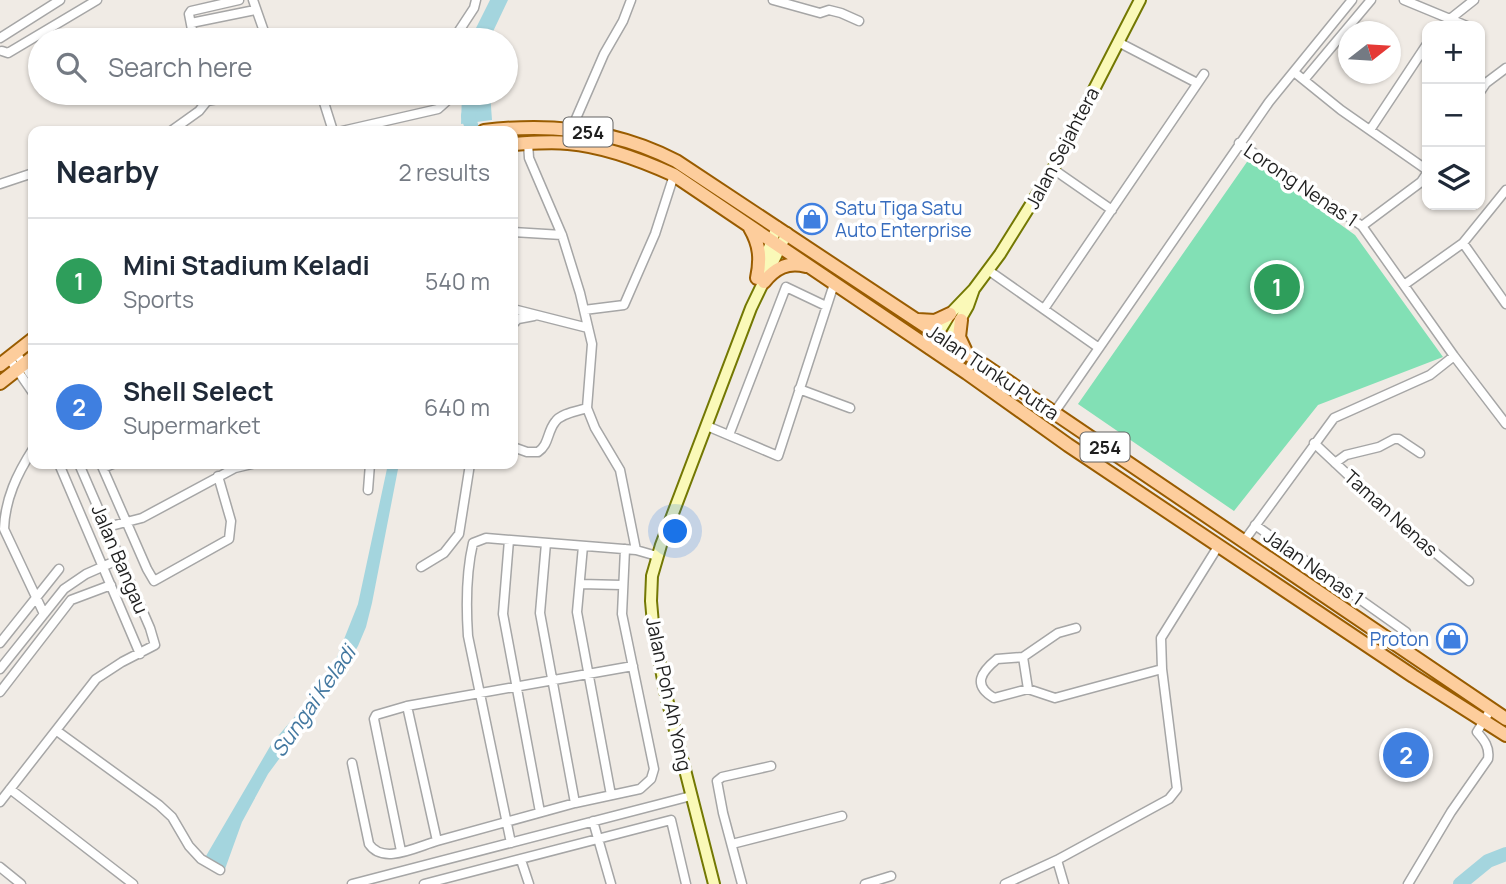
<!DOCTYPE html>
<meta charset="utf-8">
<style>
:root{--surface:#fff;--page:#f6f6f7;--text:#1f2937;--muted:#747a83;--line:#e0e1e3;--accent:#db2777}
body{margin:0;font-family:Manrope,sans-serif;background:var(--page);color:var(--text)}
.controls{position:absolute;right:21px;top:21px;display:grid;overflow:hidden;border-radius:14px;box-shadow:0 2px 5px #0004}
.controls button{width:63px;height:63px;display:grid;place-items:center;padding:0;border:0;border-bottom:2px solid var(--line);background:var(--surface);color:var(--text);font:35px sans-serif}
.compass{position:absolute;left:1338px;top:21px;width:63px;height:63px;border-radius:50%;background:var(--surface);box-shadow:0 2px 5px #0004;rotate:73deg}
.you{position:absolute;left:676px;top:532px;width:24px;height:24px;margin:-18px;border:5px solid #fff;border-radius:50%;background:#1a73e8;box-shadow:0 0 0 10px #1a73e833}
.badge{display:grid;place-items:center;width:46px;height:46px;border-radius:50%;background:var(--accent);color:#fff;font-size:23px;font-weight:700}
.pin{position:absolute;translate:-50% -50%;border:4px solid #fff;box-shadow:0 2px 7px #0006}
.list{margin:0;padding:0;list-style:none}
h2{display:flex;justify-content:space-between;align-items:center;height:91px;margin:0;padding:0 28px;font-size:30px}
h2 small{font-size:23px;font-weight:400;color:var(--muted)}
.list li{display:grid;grid-template-columns:46px 1fr auto;gap:21px;align-items:center;box-sizing:border-box;height:126px;padding:0 28px;border-top:2px solid var(--line)}
.list b{display:block;font-size:26px;white-space:nowrap}
.list p{margin:0;font-size:23px;white-space:nowrap;color:var(--muted)}
.list em{font-size:23px;font-style:normal;color:var(--muted)}
.icon{flex:none;width:38px;height:38px;fill:none;stroke:currentColor;stroke-width:2;stroke-linecap:round;stroke-linejoin:round}
.map{position:relative;flex:none;width:1506px;height:884px;overflow:hidden}
.search{position:absolute;background:var(--surface);box-shadow:0 2px 5px #0004;left:28px;top:28px;width:490px;height:77px;display:flex;align-items:center;gap:18px;box-sizing:border-box;padding:0 24px;border-radius:38px;color:var(--muted);font-size:26px}
.panel{position:absolute;background:var(--surface);box-shadow:0 2px 5px #0004;left:28px;top:126px;width:490px;height:343px;border-radius:14px}
.map>svg:first-child{display:block}
.pitch{fill:#82e0b5}
.water{fill:#a4d5de}
.lines{fill:none;stroke-linecap:round;stroke-linejoin:round}
.river{stroke:#a4d5de;stroke-width:14}
.street-casing{stroke:#a6a6a6;stroke-width:11}
.secondary-casing{stroke:#737803;stroke-width:14}
.primary-casing{stroke:#995c00;stroke-width:16}
.street{stroke:#fff;stroke-width:8}
.secondary{stroke:#faf9b8;stroke-width:10}
.primary{stroke:#fdcd9c;stroke-width:12}
.labels{text-anchor:middle;dominant-baseline:central;stroke-width:7;stroke-linejoin:round;paint-order:stroke}
.shield{fill:#fff;stroke:#626262;stroke-width:2}
.shield-label{font-size:18px;font-weight:bold;fill:#1f1f1f}
.street-label{font-size:19px;fill:#1f1f1f;stroke:#fff}
.shop-label{font-size:19px;fill:#366cbe;stroke:#fff;text-anchor:start}
.water-label{font-size:21px;font-style:italic;fill:#4378a0;stroke:#fff}
</style>
<div class="map">
<svg width="1506" height="884" viewBox="0 0 1506 884">
<rect width="100%" height="100%" fill="#f0ebe5"/>
<path class="pitch" d="M1249,159L1355,235L1443,357L1318,405L1234,511L1078,404Z"/>
<path class="water" d="M490,0H508L489,40H470Z
M462,93H490L492,120L461,124Z
M388,464H399L372,603L366,627L358,646L341,675L268,774L242,822L225,869L206,856L272,743L329,677L358,604Z"/>
<g class="lines">
<path class="river" d="M473,131L468,116L476,93
M1460,884L1488,861L1506,854"/>
<g class="street-casing">
<path id="street" d="M253,0L267,40
M773,0L820,13L829,10L841,13L859,21
M1404,0L1467,26
M1450,19L1474,0
M191,23L255,10
M0,38L60,0
M194,40L189,14L191,11L239,0
M453,40L474,8L476,0
M1118,42L1197,83
M2,51L8,53L97,0
M1294,72L1341,110L1427,170
M1304,80L1371,0
M1480,92L1486,83L1506,68
M321,93L333,131
M207,101L249,93
M571,130L604,54L623,21L631,0
M1370,130L1427,44
M171,131L199,111L207,101
M342,131L438,109L448,100L450,93
M528,143L529,158L562,235L580,293L592,344L587,408L595,428L620,470L636,550
M1239,143L1362,226L1454,356L1506,424
M1053,169L1112,210
M0,184L33,173
M1362,226L1421,182L1427,173
M513,232L562,235
M1463,243L1506,304
M988,270L1099,348
M1404,285L1463,243L1506,190
M513,309L588,328
M1044,309L1204,74
M584,310L624,305L655,234L674,175
M513,324L518,319L534,316
M16,353L33,378
M9,358L33,393
M799,389L850,408
M1054,413L1269,102L1352,0
M707,426L778,456L834,284
M729,435L786,287L826,306
M1314,443L1396,520L1469,581
M513,447L527,452H538C549,445 547,432 555,422C561,413 578,411 587,408
M33,449C17,474 5,499 4,529L44,614
M1335,463L1346,455L1379,447L1394,439H1399L1420,453
M59,464L140,654
M101,464L147,569L154,581L229,539L231,521L218,476
M103,468L113,464
M368,490L370,464
M1255,525L1406,632
M107,527L142,518L235,468L252,464
M509,540L503,614L540,812
M1244,541L1334,418L1430,375L1454,356
M546,543L540,613L575,803
M583,546L577,612L611,795
M421,567L444,553L459,534L470,464
M580,584L622,585
M1076,628L1058,633L1023,657L997,659C981,672 972,685 994,698L1028,689L1055,698L1162,669
M0,643L59,569
M1023,657L1028,689
M0,669L64,589L86,574L120,559
M0,692L71,600L111,585
M407,706L437,841L575,803L640,789L651,779L654,769L622,614L625,549
M57,731L159,805L172,817L189,846L201,859L220,870
M352,763L369,844C383,865 416,847 437,841
M10,789L133,884
M0,802L96,679L122,662L155,645L150,628L79,464
M593,821L611,884
M511,843L468,636C466,606 466,573 473,543L486,538L636,550L657,556
M732,844L842,816
M401,851L374,719L376,715L407,706L633,666
M521,860L529,884
M1057,860L1064,884
M0,867L21,884
M352,884L691,796
M424,884L671,820L686,884
M742,884L723,813L717,781L722,777L771,766
M865,884L891,876
M1005,884L1057,860L1169,799L1177,789L1162,669L1161,638L1219,545
M1408,884L1451,812L1488,759C1490,747 1484,740 1477,732L1491,709"/>
</g>
<g class="secondary-casing">
<path id="secondary" d="M760,271L777,227
M929,348L950,314L974,289L1000,254L1053,169L1140,0
M940,355L968,306L974,289
M714,884L665,691L653,624L651,601L652,576L661,545L751,308L787,233"/>
</g>
<g class="primary-casing">
<path id="primary" d="M484,131C550,123 617,130 676,161L966,353L1506,719
M513,144C531,143 550,141 568,143C604,146 641,160 674,175L967,373L1068,445L1413,676L1506,735
M750,228C760,245 761,259 757,278
M764,282C775,268 788,261 806,266
M918,320L935,321L950,314
M961,320L959,337L966,352
M0,365L33,339
M0,383L33,357"/>
</g>
<use href="#street" class="street"/>
<use href="#secondary" class="secondary"/>
<use href="#primary" class="primary"/>
</g>
<defs>
<g id="shop-ring" transform="scale(1.575)"><circle r="9.5" fill="#fff" stroke="#3f7fe0" stroke-width="1.5"/><path d="M-5-2.5h2.3a2.7 3.5 0 0 1 5.4 0H5L5.5 6h-11ZM-1.5-2.5h3a1.5 2.3 0 0 0-3 0Z" fill="#3f7fe0"/></g>
</defs>
<g fill-rule="evenodd">
<use href="#shop-ring" x="812" y="219"/>
<use href="#shop-ring" x="1452" y="639"/>
</g>
<g class="labels">
<g class="shield">
<rect x="563.5" y="117.5" width="49" height="29" rx="5"/>
<rect x="1080.5" y="432.5" width="49" height="29" rx="5"/>
</g>
<g class="shield-label">
<text x="588" y="132">254</text>
<text x="1105" y="447">254</text>
</g>
<g class="street-label">
<text transform="translate(1062 148) rotate(-62)">Jalan Sejahtera</text>
<text transform="translate(1301 185) rotate(34)">Lorong Nenas 1</text>
<text transform="translate(993 372) rotate(34)">Jalan Tunku Putra</text>
<text transform="translate(1391 513) rotate(42)">Taman Nenas</text>
<text transform="translate(120 559) rotate(67)">Jalan Bangau</text>
<text transform="translate(1314 567) rotate(35)">Jalan Nenas 1</text>
<text transform="translate(669 694) rotate(78)">Jalan Poh Ah Yong</text>
</g>
<g class="shop-label">
<text x="835" y="208">Satu Tiga Satu<tspan x="835" dy="22">Auto Enterprise</tspan></text>
<text x="1429" y="639" text-anchor="end">Proton</text>
</g>
<g class="water-label">
<text transform="translate(313 701) rotate(-55)">Sungai Keladi</text>
</g>
</g>
</svg>
<div class="controls">
<button>+</button>
<button>−</button>
<button><svg class="icon" aria-label="layers" viewBox="0 0 24 24"><path d="M12 4l9 5-9 5-9-5zM3 14l9 5 9-5"/></svg></button>
</div>
<svg class="compass" viewBox="-18 -18 36 36"><path d="M0-13l5 13h-10z" fill="#e53935"/><path d="M0 13l5-13h-10z" fill="#747a83"/></svg>
<div class="you"></div>
<div class="pin badge" style="left:1277px;top:287px;background:#2e9e5b">1</div>
<div class="pin badge" style="left:1406px;top:755px;background:#3f7fe0">2</div>
<div class="search"><svg class="icon" aria-label="search" viewBox="0 0 24 24"><circle cx="10" cy="10" r="6"/><path d="M15 15l6 6"/></svg>Search here</div>
<section class="panel">
<h2>Nearby<small>2 results</small></h2>
<ul class="list">
<li><span class="badge" style="background:#2e9e5b">1</span><div><b>Mini Stadium Keladi</b><p>Sports</p></div><em>540 m</em></li>
<li><span class="badge" style="background:#3f7fe0">2</span><div><b>Shell Select</b><p>Supermarket</p></div><em>640 m</em></li>
</ul>
</section>
</div>
